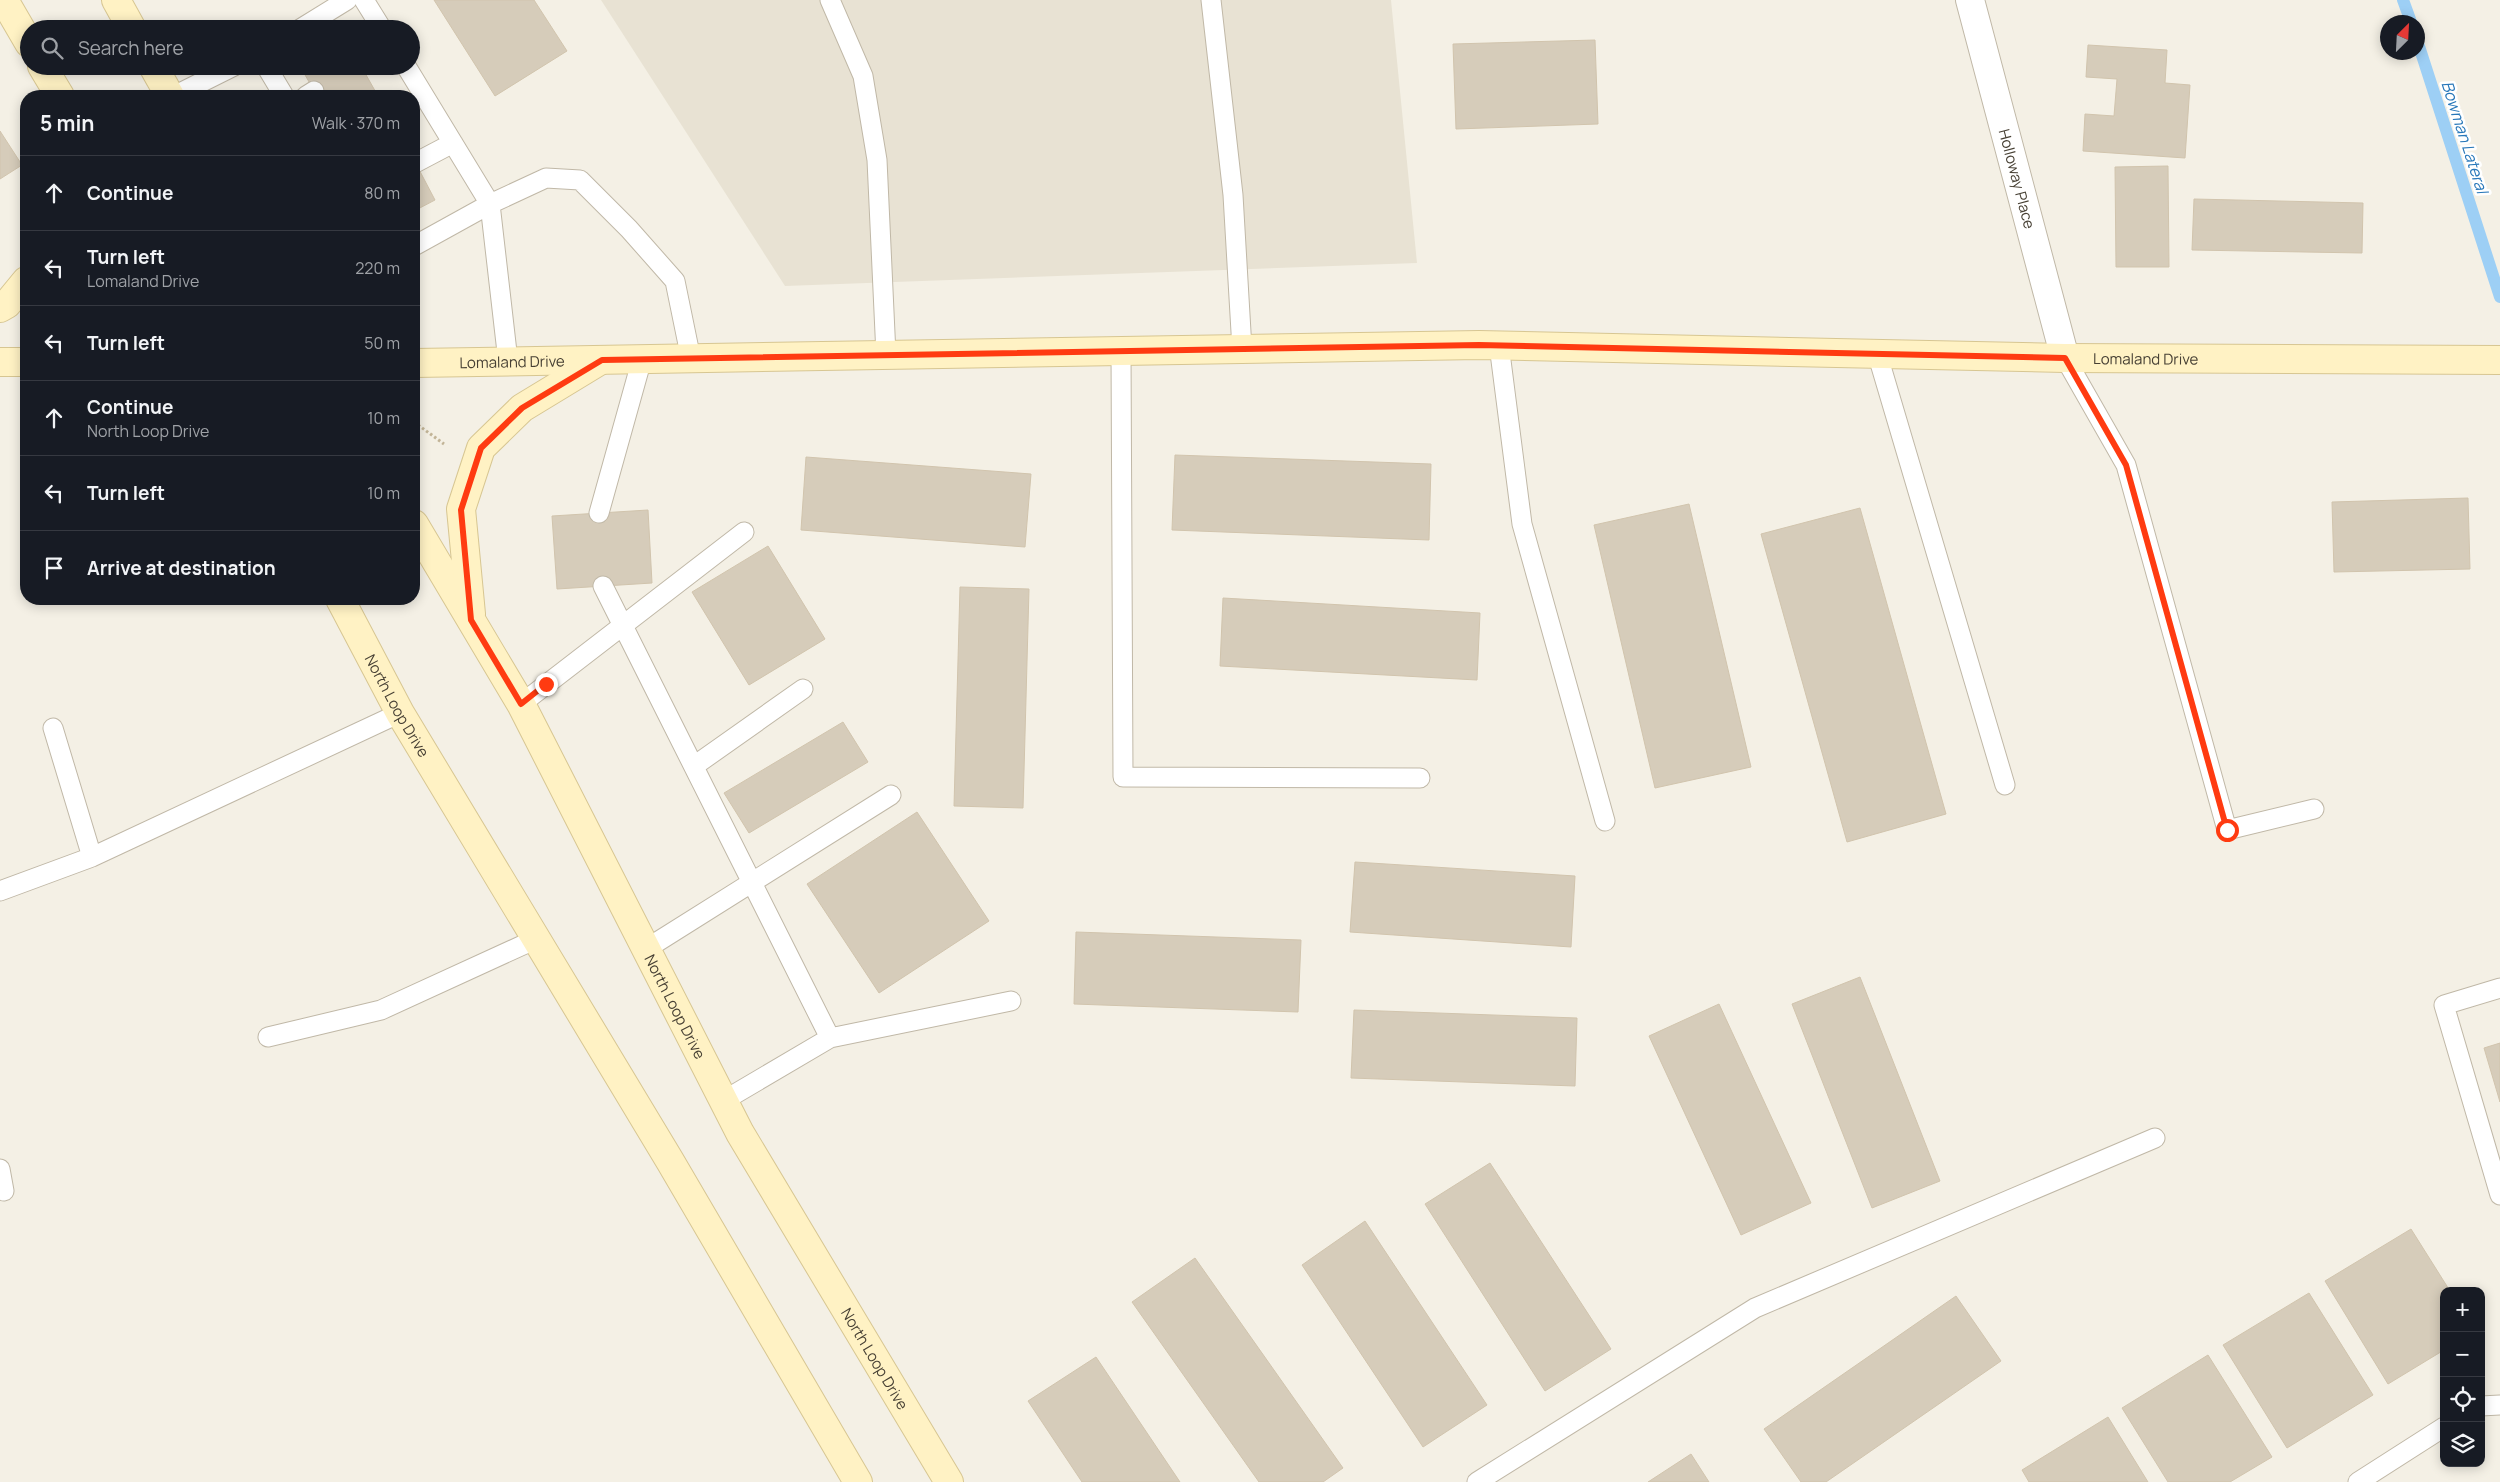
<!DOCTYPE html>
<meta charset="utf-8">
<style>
:root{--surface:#171b24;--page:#242831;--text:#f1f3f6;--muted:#9ea1a6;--line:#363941}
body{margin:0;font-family:Manrope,sans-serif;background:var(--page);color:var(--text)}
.controls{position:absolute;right:15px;bottom:15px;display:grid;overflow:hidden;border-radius:10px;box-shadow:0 2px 12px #0003}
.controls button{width:45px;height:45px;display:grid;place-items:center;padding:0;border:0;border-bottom:1px solid var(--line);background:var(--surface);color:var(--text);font:25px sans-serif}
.compass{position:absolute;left:2380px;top:15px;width:45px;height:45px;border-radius:50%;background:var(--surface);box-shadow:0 2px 12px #0003;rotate:24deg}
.stop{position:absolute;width:15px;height:15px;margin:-11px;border:4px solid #ff3b11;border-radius:50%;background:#fff}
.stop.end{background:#ff3b11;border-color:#fff;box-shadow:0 1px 5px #0008}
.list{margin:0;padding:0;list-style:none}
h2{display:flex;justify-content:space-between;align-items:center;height:65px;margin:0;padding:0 20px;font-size:21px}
h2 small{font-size:16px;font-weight:400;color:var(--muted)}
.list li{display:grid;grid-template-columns:32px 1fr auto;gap:15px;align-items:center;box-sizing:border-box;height:75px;padding:0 20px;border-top:1px solid var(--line)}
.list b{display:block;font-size:19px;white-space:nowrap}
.list p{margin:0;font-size:16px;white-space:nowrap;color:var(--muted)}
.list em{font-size:16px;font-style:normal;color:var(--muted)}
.icon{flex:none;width:28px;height:28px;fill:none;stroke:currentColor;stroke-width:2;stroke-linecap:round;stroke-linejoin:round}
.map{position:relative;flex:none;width:2500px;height:1482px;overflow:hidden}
.search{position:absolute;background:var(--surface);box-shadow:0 2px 12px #0003;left:20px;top:20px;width:400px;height:55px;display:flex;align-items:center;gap:12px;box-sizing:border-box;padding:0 18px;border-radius:28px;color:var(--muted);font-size:19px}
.panel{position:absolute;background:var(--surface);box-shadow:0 2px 12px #0003;left:20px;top:90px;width:400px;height:515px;border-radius:20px}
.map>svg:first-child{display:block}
.residential{fill:#e8e2d3}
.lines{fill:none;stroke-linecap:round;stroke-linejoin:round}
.stream{stroke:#9dcff5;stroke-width:12}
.building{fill:#d6ccba;stroke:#d1c4ad}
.lane-casing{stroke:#c0b8a7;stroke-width:21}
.street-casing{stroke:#c0b8a7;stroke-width:30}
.secondary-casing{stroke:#d7c692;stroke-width:30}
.path{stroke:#c2b497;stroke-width:3;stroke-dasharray:2.5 2.5;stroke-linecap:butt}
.lane{stroke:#fff;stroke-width:19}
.street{stroke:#fff;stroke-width:28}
.secondary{stroke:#fff2c4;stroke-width:28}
.route{stroke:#ff3b11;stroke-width:6}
.labels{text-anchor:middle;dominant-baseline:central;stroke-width:5;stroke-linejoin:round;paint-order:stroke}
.street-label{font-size:15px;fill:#474034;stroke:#fff}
.water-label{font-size:16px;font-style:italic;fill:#2777b9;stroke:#fff}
</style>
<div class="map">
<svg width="2500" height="1482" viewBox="0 0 2500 1482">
<rect width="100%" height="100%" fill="#f4f0e5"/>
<path class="residential" d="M601,0H1391L1417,263L785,286Z"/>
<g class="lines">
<path class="stream" d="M2403,0L2411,22
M2418,43L2500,297"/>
</g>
<path class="building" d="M434,0H534L567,51L495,96Z
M1595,40L1598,124L1456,129L1453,44Z
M2088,45L2167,50L2165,83L2190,85L2185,158L2083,151L2085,114L2114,116L2117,79L2086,77Z
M300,66H361L378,96H317Z
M0,131L22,165L0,179Z
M414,160L435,200L414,211Z
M2168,166L2169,267H2116L2115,167Z
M2194,199L2363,203L2362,253L2192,250Z
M1175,455L1431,464L1429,540L1172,530Z
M806,457L1031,474L1025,547L801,530Z
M2468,498L2470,569L2334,572L2332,502Z
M1689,504L1751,767L1655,788L1594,525Z
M1860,508L1946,814L1847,842L1761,534Z
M648,510L652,583L557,589L552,516Z
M768,546L825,639L749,685L692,592Z
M960,587L1029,589L1023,808L954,806Z
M1223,598L1480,613L1477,680L1220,666Z
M843,722L868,762L749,833L724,793Z
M917,812L989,921L879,993L807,884Z
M1355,862L1575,876L1571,947L1350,932Z
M1076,932L1301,940L1298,1012L1074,1004Z
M1860,977L1940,1181L1872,1208L1792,1004Z
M1719,1004L1811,1203L1741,1235L1649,1036Z
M1354,1010L1577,1018L1575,1086L1351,1078Z
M2500,1043V1102L2484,1048Z
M1490,1163L1611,1349L1545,1391L1425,1204Z
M1365,1221L1487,1405L1423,1447L1302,1265Z
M2411,1229L2450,1291H2444V1350L2388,1384L2325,1281Z
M1195,1258L1343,1468L1323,1482H1259L1132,1302Z
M2309,1293L2373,1395L2287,1448L2223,1345Z
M1956,1296L2001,1361L1826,1482H1801L1764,1429Z
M2208,1355L2272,1457L2230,1482H2168L2122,1408Z
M1096,1357L1180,1482H1082L1028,1401Z
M2108,1417L2148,1482H2029L2022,1470Z
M1691,1454L1709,1482H1648Z"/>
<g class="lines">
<g class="lane-casing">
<path id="lane" d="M364,0L382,29
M830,0L863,76L877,160L886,355
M1211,0L1233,195L1242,349
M300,29L347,0
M266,66L284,96
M406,66L490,204L508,361
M174,96L234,66
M306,96L314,91
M415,163L453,143
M414,246L490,204L546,178L580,180L629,229L675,281L691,359
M1499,345L1522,524L1605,821
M1121,351L1123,777L1420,778
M1877,353L2005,785
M2065,358L2126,465L2227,830L2314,809
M599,513L642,359
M603,586L830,1038L723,1101
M521,704L744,532
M53,728L92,857L400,713
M694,766L803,689
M0,891L92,857
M646,949L891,795
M2500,988L2444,1005L2500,1195
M268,1037L381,1010L536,939
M830,1038L1011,1001
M0,1169L4,1191
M2481,1406L2500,1405
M1477,1482L1755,1308L2155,1138
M2358,1482L2444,1427"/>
</g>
<g class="street-casing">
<g id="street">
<path id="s1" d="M1970,0L2065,358"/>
</g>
</g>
<g class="secondary-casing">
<g id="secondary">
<path d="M4,0L29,43"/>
<path d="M116,0L132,29"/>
<path d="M42,66L60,96"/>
<path d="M153,66L170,96"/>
<path d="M0,308L7,304L26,281"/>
<path d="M0,362H26"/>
<path id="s2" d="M414,363L1479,345L2065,358L2500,360"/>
<path id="s3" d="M414,524L521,704L740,1133L949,1482"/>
<path id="s4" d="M340,599L400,713L670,1161L858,1482"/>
<path d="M471,614L461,509L481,448L522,408L601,360"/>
</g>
</g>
<path class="path" d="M414,422L444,444"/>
<use href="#lane" class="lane"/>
<use href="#street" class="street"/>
<use href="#secondary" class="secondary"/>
</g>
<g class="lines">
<path class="route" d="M546,684L521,704L471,620L461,510L481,448L522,408L602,360L1479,345L2065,358L2126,465L2227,830"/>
</g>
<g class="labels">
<g class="street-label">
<text stroke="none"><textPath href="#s1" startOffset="185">Holloway Place</textPath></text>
<text stroke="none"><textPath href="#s2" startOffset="1732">Lomaland Drive</textPath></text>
<text stroke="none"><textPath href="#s2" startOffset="98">Lomaland Drive</textPath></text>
<text stroke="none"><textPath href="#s4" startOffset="121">North Loop Drive</textPath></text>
<text stroke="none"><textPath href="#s3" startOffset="549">North Loop Drive</textPath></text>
<text stroke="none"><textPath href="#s3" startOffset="954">North Loop Drive</textPath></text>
</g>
<g class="water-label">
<text transform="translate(2465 137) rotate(72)">Bowman Lateral</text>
</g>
</g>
</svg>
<div class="controls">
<button>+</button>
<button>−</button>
<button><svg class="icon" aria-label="locate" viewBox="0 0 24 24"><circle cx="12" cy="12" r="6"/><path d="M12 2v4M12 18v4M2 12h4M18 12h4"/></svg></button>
<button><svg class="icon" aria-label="layers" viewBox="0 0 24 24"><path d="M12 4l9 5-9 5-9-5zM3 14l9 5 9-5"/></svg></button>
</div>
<svg class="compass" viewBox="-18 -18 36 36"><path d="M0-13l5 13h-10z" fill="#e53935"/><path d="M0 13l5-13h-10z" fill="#9ea1a6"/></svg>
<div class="stop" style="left:2227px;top:830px"></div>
<div class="stop end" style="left:546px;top:684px"></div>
<div class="search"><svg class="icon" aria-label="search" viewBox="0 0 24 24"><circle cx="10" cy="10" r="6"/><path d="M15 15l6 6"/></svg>Search here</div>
<section class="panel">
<h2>5 min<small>Walk · 370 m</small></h2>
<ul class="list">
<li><svg class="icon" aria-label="ahead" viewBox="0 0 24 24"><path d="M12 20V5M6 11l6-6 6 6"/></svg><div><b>Continue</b></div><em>80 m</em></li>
<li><svg class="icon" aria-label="left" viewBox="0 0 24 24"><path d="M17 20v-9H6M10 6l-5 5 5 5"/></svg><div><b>Turn left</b><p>Lomaland Drive</p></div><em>220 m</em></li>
<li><svg class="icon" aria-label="left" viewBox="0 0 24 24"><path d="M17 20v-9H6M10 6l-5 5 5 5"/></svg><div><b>Turn left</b></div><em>50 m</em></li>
<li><svg class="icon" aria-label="ahead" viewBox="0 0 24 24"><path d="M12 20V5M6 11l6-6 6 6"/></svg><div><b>Continue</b><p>North Loop Drive</p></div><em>10 m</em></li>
<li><svg class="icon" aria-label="left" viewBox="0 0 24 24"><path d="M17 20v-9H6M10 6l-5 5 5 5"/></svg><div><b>Turn left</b></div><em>10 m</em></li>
<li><svg class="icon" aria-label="arrive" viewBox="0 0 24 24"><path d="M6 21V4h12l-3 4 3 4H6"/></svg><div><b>Arrive at destination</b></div></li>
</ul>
</section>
</div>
